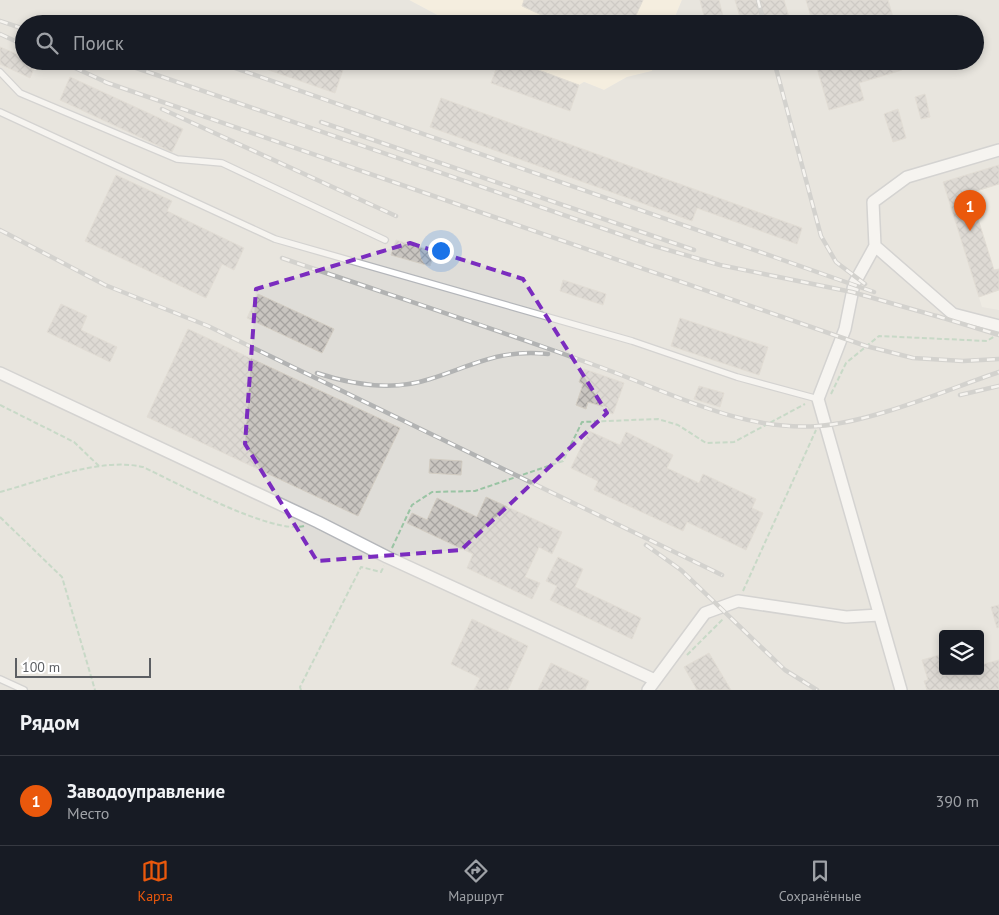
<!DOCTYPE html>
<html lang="ru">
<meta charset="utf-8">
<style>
:root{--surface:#171b24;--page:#20242c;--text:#f1f3f6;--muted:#9ea1a6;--line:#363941;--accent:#ea580c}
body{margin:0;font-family:"PT Sans",sans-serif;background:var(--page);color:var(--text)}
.controls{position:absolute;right:15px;bottom:15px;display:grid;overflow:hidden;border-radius:5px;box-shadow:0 2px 8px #0003}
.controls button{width:45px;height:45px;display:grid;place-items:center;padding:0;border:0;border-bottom:1px solid var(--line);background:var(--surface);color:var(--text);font:25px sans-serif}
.scale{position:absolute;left:15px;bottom:12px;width:136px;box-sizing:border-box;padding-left:5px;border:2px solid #5c5f63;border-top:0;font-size:14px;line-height:18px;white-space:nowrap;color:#5c5f63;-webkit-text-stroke:4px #fff;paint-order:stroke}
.you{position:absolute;left:440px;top:250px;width:18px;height:18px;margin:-12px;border:4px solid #fff;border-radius:50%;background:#1a73e8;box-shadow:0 0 0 8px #1a73e833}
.badge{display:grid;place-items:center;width:32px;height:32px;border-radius:50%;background:var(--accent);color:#fff;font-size:16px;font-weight:700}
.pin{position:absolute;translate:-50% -41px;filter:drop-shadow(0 1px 2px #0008)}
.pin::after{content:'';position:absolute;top:26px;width:18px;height:15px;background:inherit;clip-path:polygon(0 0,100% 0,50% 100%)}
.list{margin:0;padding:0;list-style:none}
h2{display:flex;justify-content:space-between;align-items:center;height:65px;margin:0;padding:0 20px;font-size:21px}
h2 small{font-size:16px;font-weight:400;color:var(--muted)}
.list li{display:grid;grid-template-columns:32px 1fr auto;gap:15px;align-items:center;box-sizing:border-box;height:90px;padding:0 20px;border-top:1px solid var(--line)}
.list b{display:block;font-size:19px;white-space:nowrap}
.list p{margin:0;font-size:16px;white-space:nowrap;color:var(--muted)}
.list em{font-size:16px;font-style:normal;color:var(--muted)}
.icon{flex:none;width:28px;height:28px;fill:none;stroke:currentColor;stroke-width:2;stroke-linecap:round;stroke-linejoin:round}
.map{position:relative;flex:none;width:999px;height:690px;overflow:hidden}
.search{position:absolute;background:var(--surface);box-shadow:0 2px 8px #0003;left:15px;right:15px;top:15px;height:55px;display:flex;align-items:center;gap:12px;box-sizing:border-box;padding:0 18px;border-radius:28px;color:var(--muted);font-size:19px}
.sheet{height:155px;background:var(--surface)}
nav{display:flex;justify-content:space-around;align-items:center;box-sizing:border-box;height:70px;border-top:1px solid var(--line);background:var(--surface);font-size:14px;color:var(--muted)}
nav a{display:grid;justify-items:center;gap:2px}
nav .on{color:var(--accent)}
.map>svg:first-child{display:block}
.commercial{fill:#fcf2da}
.industrial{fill:#dfddd8;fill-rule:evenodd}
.building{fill:url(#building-cross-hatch);stroke:#d2ccc2}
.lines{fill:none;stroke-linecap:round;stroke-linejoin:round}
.service-casing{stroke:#b4b6ba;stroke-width:8}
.minor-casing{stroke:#b4b6ba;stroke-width:14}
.path{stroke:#9ac4a4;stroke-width:2;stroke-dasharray:5 2.5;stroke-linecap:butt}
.service{stroke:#fff;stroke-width:5.5}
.minor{stroke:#fff;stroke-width:11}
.rail-casing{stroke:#b2b3b3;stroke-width:4.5}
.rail{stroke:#fff;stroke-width:2.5;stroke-dasharray:8;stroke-linecap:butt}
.marked{fill:none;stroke:#7b2cbf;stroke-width:4;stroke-dasharray:10 6;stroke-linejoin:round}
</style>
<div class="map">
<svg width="999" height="690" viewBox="0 0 999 690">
<defs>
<pattern id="building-cross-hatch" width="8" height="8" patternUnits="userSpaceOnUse" patternTransform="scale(1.25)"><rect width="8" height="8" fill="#c9c5c0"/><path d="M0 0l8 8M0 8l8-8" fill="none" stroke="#a6a3a0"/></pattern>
</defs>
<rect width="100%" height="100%" fill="#eeebe3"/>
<path class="commercial" d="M409,0H682L672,24H454Z
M514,61H656L652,71L627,77L604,90L584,82L579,85Z"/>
<path class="industrial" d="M0,0H409L454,24H24V61H514L579,85L584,82L604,90L627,77L652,71L656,61H975V24H672L682,0H999V165L943,183L982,307L999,310V690H0ZM943,634H980V671H943Z"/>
<path class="building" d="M524,0H643L632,24H561L522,6Z
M700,0H719L725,24H706Z
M735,0H784L791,24H742Z
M806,0H888L895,24H813Z
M0,47L24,57V61L36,63L30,78L0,64Z
M265,61H346L335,93L263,68Z
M499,61H514L579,85L570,111L491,83Z
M815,61H900L902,70L859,83L864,100L829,110Z
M70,77L183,129L172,152L60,100Z
M925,94L930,117L921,119L915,97Z
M441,98L802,228L797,244L697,208L692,221L430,127Z
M898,109L906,138L893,142L884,114Z
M999,165V184L970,193L994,270L999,269V290L979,297L943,182Z
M116,175L172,201L167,211L244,248L234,270L222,264L206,298L85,241Z
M396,240L435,252L430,266L391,255Z
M563,280L606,294L603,305L560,291Z
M258,294L334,329L322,353L247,318Z
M61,304L87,316L81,330L117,347L110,362L47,332Z
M680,318L768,347L759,375L671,346Z
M188,329L400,428L358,516L147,417Z
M584,369L624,383L613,414L607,412L608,408L588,402L586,409L576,405L583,384L579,382Z
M699,386L724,393L720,407L694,399Z
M589,431L620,445L626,432L673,455L667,468L699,483L703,474L756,499L752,508L763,513L746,550L687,522L683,531L594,490L598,481L571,468Z
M430,459L462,461L461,475L429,473Z
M486,497L562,532L552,554L539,547L525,577L540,583L532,599L467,568L473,554L407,523L412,513L427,520L437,498L477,517Z
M558,557L583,569L575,587L641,618L632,639L550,600L557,586L546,581Z
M999,605V627L997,628L991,607Z
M472,619L528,646L508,690H474L480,678L451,664Z
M709,653L731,690H697L684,667Z
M943,654V676L959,671H980V665L999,660V690H927L924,681L928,680L922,660Z
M551,663L589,681L585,690H538Z"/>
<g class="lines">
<g class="service-casing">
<path id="service" d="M0,72L20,93L177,159L222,163L385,240
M0,112L275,239L632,341L737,377L818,399
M0,679L24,690"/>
</g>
<g class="minor-casing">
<path id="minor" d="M875,246L953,314L999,326
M0,373L318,522L387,557L655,680
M648,690L705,613L738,601L846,617L879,615
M901,690L818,399L845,329L854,284L875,246L873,202L907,177L999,150"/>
</g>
<path class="path" d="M831,394L846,363L879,336L987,341L995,336
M0,405L74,442L99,466
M0,492C41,481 101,457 143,467C175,482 273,535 304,526
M0,517L62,577L95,690
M392,548L412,505L432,492L475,491L563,461L582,422L658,419L678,425L706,443L734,442L805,404
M743,591L816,430
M687,655L724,618
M301,690L300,687L361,567L381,572L384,566"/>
<use href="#service" class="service"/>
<use href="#minor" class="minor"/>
<g class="rail-casing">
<path id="rail" d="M758,0L764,24
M0,21L24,29
M0,34L24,45
M60,61L110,84
M116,61L651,245L720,265L852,292L943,318
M215,61L874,292
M774,61L821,236L836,262L865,284
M105,82L866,346L913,358L963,361L999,359
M162,109L396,216
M321,122L694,250
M0,230L105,285L208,326L722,575
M282,258C387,294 493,328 597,366C668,391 741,432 818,426C873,422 946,390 999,372
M937,316L999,335
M317,373C353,385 394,391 430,379C474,365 499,349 548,354
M960,395L999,386
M646,545L681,570L785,670L817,690"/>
</g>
<use href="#rail" class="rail"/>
</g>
<path d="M0 0H999V690H0ZM410,243L523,279L607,413L461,550L317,561L245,444L256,289Z" fill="#eeebe3" fill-opacity=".55" fill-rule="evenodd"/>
<path class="marked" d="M410,243L523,279L607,413L461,550L317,561L245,444L256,289Z"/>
</svg>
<div class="controls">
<button><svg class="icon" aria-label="layers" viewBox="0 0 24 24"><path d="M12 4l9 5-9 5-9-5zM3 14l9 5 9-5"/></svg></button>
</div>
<div class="scale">100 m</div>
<div class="you"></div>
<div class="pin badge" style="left:970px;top:231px">1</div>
<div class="search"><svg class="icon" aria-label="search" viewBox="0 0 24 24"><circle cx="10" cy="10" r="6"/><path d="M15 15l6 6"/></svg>Поиск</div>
</div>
<section class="sheet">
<h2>Рядом<small></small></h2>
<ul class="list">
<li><span class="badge">1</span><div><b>Заводоуправление</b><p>Место</p></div><em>390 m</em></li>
</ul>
</section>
<nav>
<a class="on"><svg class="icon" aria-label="map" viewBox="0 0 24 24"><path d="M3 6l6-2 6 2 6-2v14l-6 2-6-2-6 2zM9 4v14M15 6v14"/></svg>Карта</a>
<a><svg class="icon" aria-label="directions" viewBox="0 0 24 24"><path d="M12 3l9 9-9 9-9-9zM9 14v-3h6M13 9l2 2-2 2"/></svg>Маршрут</a>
<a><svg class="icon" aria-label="saved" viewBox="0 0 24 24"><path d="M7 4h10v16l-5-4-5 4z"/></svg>Сохранённые</a>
</nav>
